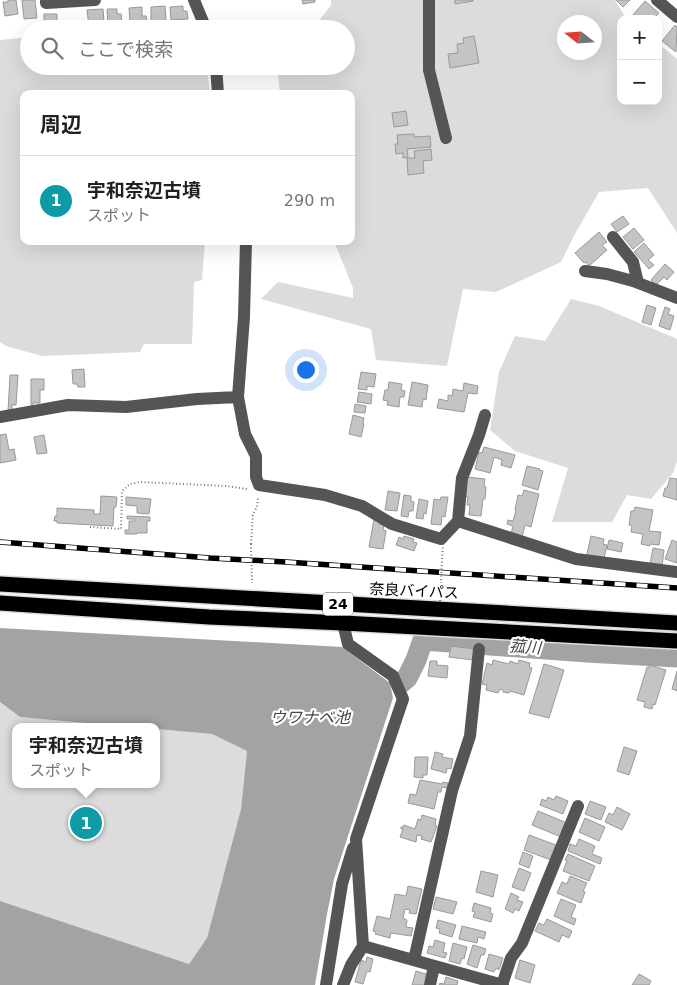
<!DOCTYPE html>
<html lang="ja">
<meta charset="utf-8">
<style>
:root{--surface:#fff;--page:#f6f6f6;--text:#202124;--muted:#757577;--line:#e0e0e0;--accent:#000}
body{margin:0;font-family:"DejaVu Sans","Noto Sans JP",sans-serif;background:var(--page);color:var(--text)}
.controls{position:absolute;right:15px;top:15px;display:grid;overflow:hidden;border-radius:10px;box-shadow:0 5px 20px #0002}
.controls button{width:45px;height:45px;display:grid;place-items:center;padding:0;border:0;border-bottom:1px solid var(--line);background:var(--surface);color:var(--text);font:25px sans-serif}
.compass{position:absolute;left:557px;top:15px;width:45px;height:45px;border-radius:50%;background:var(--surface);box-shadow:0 5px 20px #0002;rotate:287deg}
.you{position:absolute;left:305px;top:369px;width:18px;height:18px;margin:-12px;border:4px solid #fff;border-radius:50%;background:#1a73e8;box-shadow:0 0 0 8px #1a73e833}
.badge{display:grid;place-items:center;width:32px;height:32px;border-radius:50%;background:var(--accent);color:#fff;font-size:16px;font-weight:700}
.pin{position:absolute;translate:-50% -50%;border:2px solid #fff;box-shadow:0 1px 5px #0006}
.popup{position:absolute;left:12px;top:723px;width:148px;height:65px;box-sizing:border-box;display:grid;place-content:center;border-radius:10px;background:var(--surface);filter:drop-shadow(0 1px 4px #0005);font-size:16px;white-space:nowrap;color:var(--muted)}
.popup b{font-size:19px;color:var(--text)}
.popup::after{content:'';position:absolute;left:50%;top:100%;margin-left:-10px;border:10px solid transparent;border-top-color:var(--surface)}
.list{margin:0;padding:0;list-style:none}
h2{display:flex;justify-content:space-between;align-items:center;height:65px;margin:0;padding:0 20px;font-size:21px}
h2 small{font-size:16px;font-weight:400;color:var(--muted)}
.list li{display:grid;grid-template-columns:32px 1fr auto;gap:15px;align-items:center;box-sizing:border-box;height:90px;padding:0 20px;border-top:1px solid var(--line)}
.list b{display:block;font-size:19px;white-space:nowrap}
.list p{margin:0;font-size:16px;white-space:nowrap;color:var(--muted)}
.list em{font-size:16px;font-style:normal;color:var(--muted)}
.icon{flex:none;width:28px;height:28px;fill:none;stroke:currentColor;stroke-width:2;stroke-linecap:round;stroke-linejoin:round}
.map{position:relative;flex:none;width:677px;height:985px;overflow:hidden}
.search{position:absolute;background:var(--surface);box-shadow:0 5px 20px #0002;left:20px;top:20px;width:335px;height:55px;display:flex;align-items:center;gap:12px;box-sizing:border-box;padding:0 18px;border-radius:28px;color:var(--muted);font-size:19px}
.panel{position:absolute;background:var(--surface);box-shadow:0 5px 20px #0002;left:20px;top:90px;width:335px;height:155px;border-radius:10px}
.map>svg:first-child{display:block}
.green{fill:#dcdcdc;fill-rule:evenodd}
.water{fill:#a3a3a3}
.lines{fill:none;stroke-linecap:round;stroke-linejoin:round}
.river{stroke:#a3a3a3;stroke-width:21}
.building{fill:#c4c4c4;stroke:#999}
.highway-casing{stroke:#dbdbdb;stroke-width:18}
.path{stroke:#777;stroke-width:2;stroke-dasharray:1 2.5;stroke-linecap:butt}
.minor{stroke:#555;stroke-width:12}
.highway{stroke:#000;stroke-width:15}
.rail-casing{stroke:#000;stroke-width:5.5}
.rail{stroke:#fff;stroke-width:4;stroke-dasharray:11;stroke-linecap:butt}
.path-bridge{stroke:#777;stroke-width:2;stroke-dasharray:1 2.5;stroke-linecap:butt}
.labels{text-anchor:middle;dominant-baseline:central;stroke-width:4.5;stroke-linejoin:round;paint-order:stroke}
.shield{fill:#fff;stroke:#4c4c4c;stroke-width:1}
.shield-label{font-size:14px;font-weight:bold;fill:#000}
.street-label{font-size:15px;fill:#000;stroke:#fff}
.water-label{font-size:16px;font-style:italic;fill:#444;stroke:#fff}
</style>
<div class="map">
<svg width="677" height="985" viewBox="0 0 677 985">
<rect width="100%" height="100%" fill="#fff"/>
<path class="green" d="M331,0H615L624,15L629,19H621V101H658V43L677,59V233L648,188L599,192L575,234L561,262L496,292L463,289L447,366L376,360L371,329L261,299L278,282L353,298V288L334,241H351V94H280L277,66H346V29H302L316,25L331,5ZM564,22H594V52H564Z
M29,37V66H107L111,72L171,75H208L210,94H24V241H205L202,280L194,282L192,344H144L140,352L42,356L6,346L0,342V40Z
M571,299L599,306L677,339V461L673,473L651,499L627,495L612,522H552L568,468L515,451L490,430L499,372L515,336L545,341Z
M0,702L20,717L127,727H16V784H156V729L212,734L247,751L241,809L207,938L189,964L0,901Z"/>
<path class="water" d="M0,628L342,647L390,683L393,698L334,879L327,914L315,985H0V901L189,964L207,938L241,809L247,751L212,734L156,729V727H127L20,717L0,702Z"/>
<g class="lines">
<path class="river" d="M401,683L407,678L416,660L423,640L587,652L677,657"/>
</g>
<path class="building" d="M8,0H16L18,14L5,16L3,2H8Z
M22,0H35L37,18L24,19Z
M302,0H315V2L303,4Z
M455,0H473V1L455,4Z
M616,0H630L623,7Z
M645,1L659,13L653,19H635L632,16Z
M165,6L166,21H151V7Z
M183,6V11H187L188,19L171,20L170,7Z
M142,7V16H146L147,21L130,22L129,8Z
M103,9L104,22L94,23V26L89,27L87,10Z
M107,9H117V14H121L122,24L108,25Z
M44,14H57V28H44Z
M675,25L677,27L676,52L662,41Z
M474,36L479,63L450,68L448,54L458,53L457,44L464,43L463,38Z
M406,111L408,125L394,127L392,113Z
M414,134V137L430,136L431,147L407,149L408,157L403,158V153L396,154L395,144H398L397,135Z
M431,149L432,160L423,161L424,173L408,175L407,158H415L414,151Z
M623,216L629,224L617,232L611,224Z
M634,228L644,240L633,249L623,237Z
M599,232L607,242L602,245L607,250L589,266L586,262L584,263L575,253Z
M644,243L654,255L648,260L654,265L649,269L634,252Z
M665,264L674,272L667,280L664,277L656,285L651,280Z
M647,305L656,308L651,325L642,322Z
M665,307L670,309L668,314L674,316L670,330L659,326Z
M84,369L85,387H78L77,384H73L72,370Z
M361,372L376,374L374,387L367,386V390L358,389Z
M10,375H18L16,405H12V411H8Z
M31,379H44V390H40V403H33V407H31Z
M389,382L402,384L401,390L405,391L404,397H400L399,407L387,405L388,401L383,400L385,390H388Z
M412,382L428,385L426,400L423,399L422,407L408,405Z
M464,383L478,386L477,394L468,393L464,412L437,408L439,399L448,401V395L452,396L453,389L463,391Z
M359,392L372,394L371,404L357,402Z
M355,404L366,406L365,413L354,412Z
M353,415L364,418L363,424H364L361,437L349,434Z
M6,434L9,450L14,449L16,460L0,463V435Z
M44,435L47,453L37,454L34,437Z
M484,447L515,455L511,468L501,465L502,460L494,457L490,473L475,469L479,452L482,453Z
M527,466L540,469L539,470L543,471L538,490L522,485Z
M467,477L485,479L484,486L486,487L485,499H483L481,516L469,515L470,505H467L468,497L465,496Z
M670,478L677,479V500L663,496L665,488H667Z
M524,490L539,494L531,527L525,525L522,537L511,534L513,526L507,524L508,520L513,521L516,510H515L518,495L522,496Z
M388,491L400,493L397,511L385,510Z
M404,495L411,496V501L414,502L413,511H409L408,517L401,516Z
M101,496L117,497L116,507H114L113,526L57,523V521H54L55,516H57V508L94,510V514H100Z
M126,497L151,499L149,514L137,513V506L126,505Z
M441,497H448L445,517L442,516L441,525L431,524L434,499L440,500Z
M419,499L428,501L426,514L424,513L423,519L416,518Z
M635,507L653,510L649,531L661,532L659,545L650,544V546L641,544L643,534L631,532L632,526L629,525L631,511H634Z
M127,516L150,517V521H147V533H137V534H125V530H129V521H135V519H127Z
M374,519H379V524L384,525L383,530L386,531L383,549L369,547Z
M404,536L414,539L413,542L417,543L414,551L396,545L399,537L403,539Z
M591,536L604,539L603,544L607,545L603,562L586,558Z
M609,540L623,543L621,552L607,549Z
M672,540L677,542V563L665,559Z
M653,548L664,550L662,566L650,564Z
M451,646L475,649L474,660L449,657Z
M493,660L509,664L510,661L518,664L519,660L530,663L529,667L532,668L524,695L510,691L509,693L503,692V690L500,689L498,693L486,690L487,685L482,684L487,663L492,665Z
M430,661H437V665L448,666L447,678L428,676Z
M544,664L564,670L549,718L529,713Z
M649,665L666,670L655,705L653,704L652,709L644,707L645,702L637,700L647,667L649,668Z
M677,671V691L672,689Z
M624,747L637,751L629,775L617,771Z
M435,752L443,754L442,757L453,759L451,769L447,768L446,773L431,769Z
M415,757H428L427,775H423V778L414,777Z
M420,780L442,784L443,782L448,783L447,788L442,787L441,792H438L434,809L408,803L410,794L416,795Z
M556,796L568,801L563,814L540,805L542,799L546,801L548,797L554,800Z
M590,801L606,807L601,820L585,814Z
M617,807L630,814L622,830L605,822L609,813L613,815Z
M538,811L567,823L561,837L532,825Z
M422,815L436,819L435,825L437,826L431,842L421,839L422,836L417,835L416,842L400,837L403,829H401V827H403L404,825L415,829L418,819L421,820Z
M585,818L605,827L599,841L579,832Z
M529,835L556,845L551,860L524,850Z
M579,839L595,846L592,854L602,858L600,864L568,851L570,844L576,846Z
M523,852L533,856L529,868L519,864Z
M568,854L595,866L589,881L563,871L567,861L565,860Z
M519,868L531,873L524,891L512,887Z
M481,871L498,875L493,897L476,892Z
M570,876L587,883L583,891L585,892L581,903L557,893L562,882L567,884Z
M408,886L422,889L416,914L409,913L410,910L405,909L403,918L407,920L406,927L413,928L411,936L391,933L390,938L375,934L376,932L373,931L377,916L390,919L395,894L406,896Z
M511,893L519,897L517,900L523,902L519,911L515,909L513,913L505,909Z
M436,897L457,902L453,914L433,909Z
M561,899L576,905L571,917L576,919L574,925L554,916Z
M474,903L491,908L490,913L493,914L491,922L473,917L475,912L472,911Z
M547,919L572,931L569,938L562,935L559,942L535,931L539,923L544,925Z
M438,920L456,925L452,937L439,933L440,929L436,928Z
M462,926L486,932L484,939L478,937L477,943L459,939Z
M435,940L445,943L443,952L447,953L445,958L427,953L429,946L433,947Z
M453,943L467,947L464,959L462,958L460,964L449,961Z
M473,945L486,949L484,955H481L477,968L467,964Z
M489,954L503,958L499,970L496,968L494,972L485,969Z
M367,957L373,959L370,972L367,971L363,984L355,982L361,960L366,962Z
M520,960L535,965L530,983L515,978Z
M416,971L429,975L426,985H412Z
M639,974L651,981L649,985H632Z
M446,977L458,981L457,985H439L440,983L444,984Z"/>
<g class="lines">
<g class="highway-casing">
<path id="highway" d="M0,584L677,623
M0,603L209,617L343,623L677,641"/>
</g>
<path class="path" d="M90,527L121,529L122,491L130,484L141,482L226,486L247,489
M251,544L253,514L257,507L258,497"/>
<path class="minor" d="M46,0V3L95,0
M194,0L206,29
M429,0V70L446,138
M657,0L677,17
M216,66L218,94
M613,237L633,262L638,283
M585,271L607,274L633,281L677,298
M238,397L245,434L256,456V477L259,485L325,495L362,506L392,524L441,539L458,521L576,559L677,572
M0,417L68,405L126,407L197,399L238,397L244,317L246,241
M458,521L462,478L479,435L485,415
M343,623L348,644L393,676L403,699L356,839L363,946L351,965L343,985
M363,946L503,985
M414,960L452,791L470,736L479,649
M326,985L342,884L353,848
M430,985L434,966
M502,985L511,958L522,943L578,806"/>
<use href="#highway" class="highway"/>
<g class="rail-casing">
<path id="rail" d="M0,542L210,558L286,562L677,588"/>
</g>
<use href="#rail" class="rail"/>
<path class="path-bridge" d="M251,544L252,583
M440,601L443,542"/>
</g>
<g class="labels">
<rect class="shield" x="323" y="592.5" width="30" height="23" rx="4"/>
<g class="shield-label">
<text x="338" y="604">24</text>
</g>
<g class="street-label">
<text transform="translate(414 591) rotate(3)">奈良バイパス</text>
</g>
<g class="water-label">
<text transform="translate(525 647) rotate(4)">菰川</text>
<text x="310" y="717">ウワナベ池</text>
</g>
</g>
</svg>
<div class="controls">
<button>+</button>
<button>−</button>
</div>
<svg class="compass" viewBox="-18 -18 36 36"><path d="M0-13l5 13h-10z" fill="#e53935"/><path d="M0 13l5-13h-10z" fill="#757577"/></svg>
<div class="you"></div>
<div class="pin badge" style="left:86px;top:823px;background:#0f9aa8">1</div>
<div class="popup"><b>宇和奈辺古墳</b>スポット</div>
<div class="search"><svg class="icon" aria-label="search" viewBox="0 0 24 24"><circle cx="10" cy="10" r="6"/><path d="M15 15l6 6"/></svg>ここで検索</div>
<section class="panel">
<h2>周辺<small></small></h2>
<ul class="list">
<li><span class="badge" style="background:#0f9aa8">1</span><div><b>宇和奈辺古墳</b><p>スポット</p></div><em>290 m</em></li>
</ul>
</section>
</div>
